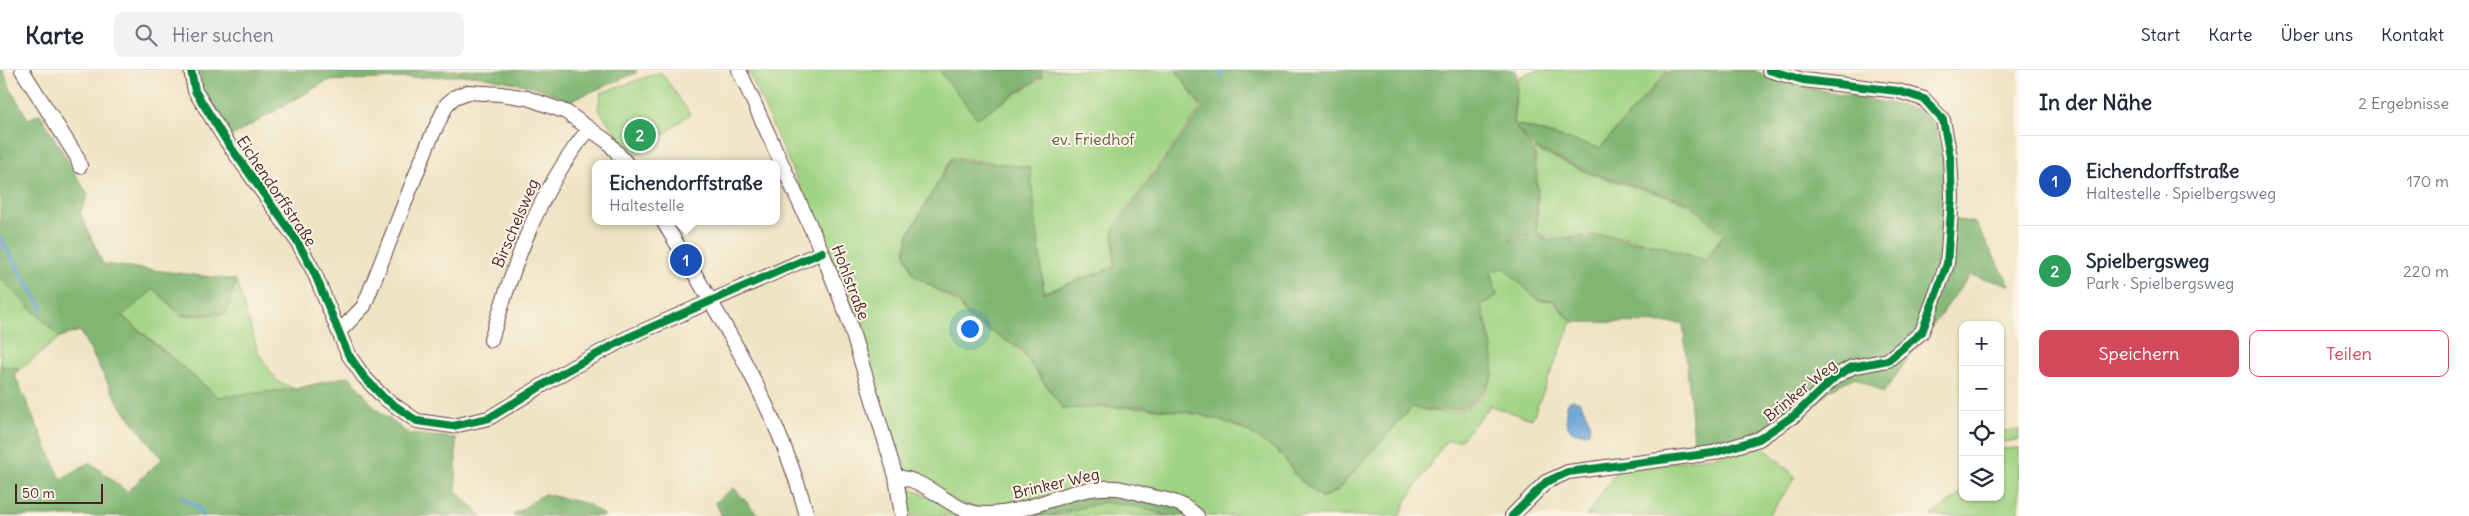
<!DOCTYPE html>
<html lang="de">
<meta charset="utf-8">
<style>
:root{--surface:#fff;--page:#f2f2f3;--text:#1f2937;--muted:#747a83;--line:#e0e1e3;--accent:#d1495b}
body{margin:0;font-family:Delius,sans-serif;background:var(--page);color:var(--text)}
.controls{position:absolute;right:15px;bottom:15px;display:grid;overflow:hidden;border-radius:10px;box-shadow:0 1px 4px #0004}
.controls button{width:45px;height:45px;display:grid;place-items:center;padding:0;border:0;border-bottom:1px solid var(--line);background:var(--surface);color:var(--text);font:25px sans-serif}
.scale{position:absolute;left:15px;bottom:12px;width:88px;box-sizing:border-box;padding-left:5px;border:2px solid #4a1f2b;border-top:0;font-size:14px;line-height:18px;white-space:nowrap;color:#4a1f2b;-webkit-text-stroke:4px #fcf5e5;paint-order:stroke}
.you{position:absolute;left:969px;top:258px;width:18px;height:18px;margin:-12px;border:4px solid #fff;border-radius:50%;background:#1a73e8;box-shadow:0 0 0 8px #1a73e833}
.badge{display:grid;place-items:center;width:32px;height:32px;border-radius:50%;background:var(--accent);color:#fff;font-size:16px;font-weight:700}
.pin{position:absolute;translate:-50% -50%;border:2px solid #fff;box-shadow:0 1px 5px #0006}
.popup{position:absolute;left:592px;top:90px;width:188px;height:65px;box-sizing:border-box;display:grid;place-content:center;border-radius:10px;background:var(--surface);filter:drop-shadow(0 1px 4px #0005);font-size:16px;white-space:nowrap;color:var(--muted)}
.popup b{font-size:19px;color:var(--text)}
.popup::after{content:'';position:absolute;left:50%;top:100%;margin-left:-10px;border:10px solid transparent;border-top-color:var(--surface)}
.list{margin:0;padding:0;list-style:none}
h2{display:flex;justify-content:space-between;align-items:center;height:65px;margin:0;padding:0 20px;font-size:21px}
h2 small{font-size:16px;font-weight:400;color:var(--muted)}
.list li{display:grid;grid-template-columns:32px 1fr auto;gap:15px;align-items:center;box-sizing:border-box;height:90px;padding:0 20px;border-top:1px solid var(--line)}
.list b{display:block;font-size:19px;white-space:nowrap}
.list p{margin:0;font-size:16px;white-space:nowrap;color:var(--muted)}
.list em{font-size:16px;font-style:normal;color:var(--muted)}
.actions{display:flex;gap:10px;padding:15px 20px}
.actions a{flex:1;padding:11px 0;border:1px solid var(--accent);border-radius:10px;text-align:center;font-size:18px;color:var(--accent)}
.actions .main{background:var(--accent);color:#fff}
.icon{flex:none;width:28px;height:28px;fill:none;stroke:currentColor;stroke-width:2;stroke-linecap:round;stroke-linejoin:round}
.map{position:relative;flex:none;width:2019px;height:446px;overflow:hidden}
header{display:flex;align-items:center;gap:30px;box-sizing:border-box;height:70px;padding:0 25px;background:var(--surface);border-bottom:1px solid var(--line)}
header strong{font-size:24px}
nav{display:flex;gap:28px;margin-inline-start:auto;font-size:18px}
.search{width:350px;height:45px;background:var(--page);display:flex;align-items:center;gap:12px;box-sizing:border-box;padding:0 18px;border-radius:10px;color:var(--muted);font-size:19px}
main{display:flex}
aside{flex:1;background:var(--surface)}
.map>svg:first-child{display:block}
.green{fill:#a0d484;stroke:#757a58}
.forest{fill:#80b672;stroke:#656a4e;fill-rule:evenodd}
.water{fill:#63a0d4;stroke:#566080}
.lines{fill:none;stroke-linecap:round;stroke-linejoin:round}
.stream{stroke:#63a0d4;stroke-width:4}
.minor-casing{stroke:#633d42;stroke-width:16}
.minor{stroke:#fff;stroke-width:14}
.cycleway-casing{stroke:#fcf5e5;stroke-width:11}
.cycleway{stroke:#00873e;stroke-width:8}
.labels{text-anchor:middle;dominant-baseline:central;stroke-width:4;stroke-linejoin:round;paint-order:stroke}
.park-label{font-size:16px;fill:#645546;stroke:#fcf5e5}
.street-label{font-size:16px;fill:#4a1f2b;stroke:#fcf5e5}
</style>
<header>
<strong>Karte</strong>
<div class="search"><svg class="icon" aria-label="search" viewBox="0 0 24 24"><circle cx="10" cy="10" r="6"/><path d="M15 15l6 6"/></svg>Hier suchen</div>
<nav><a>Start</a><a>Karte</a><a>Über uns</a><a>Kontakt</a></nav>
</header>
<main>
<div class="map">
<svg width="2019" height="446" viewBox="0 0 2019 446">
<rect width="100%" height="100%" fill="#fcf5e5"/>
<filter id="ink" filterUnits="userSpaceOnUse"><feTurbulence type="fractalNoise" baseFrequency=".02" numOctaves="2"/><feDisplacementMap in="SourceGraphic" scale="10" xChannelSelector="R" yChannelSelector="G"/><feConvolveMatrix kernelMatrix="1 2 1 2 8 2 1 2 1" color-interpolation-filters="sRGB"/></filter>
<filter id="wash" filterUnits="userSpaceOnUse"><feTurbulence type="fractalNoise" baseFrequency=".0096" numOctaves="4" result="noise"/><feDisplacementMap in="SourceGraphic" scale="20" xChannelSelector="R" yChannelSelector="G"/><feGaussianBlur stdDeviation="1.12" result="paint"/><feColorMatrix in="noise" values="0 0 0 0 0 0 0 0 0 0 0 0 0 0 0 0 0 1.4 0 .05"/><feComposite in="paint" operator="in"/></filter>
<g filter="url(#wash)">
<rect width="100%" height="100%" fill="#eee4c4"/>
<path class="green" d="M748,0H939L977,48L1042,8L1041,0H1176L1201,38L1113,158L1114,197L1044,222L1030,97L952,87L909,163L905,183L913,205L958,233L968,247L1020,280L1063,339C1132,335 1224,334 1279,383C1286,389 1290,398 1295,405C1302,413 1313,420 1321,428L1337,421L1412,337C1427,340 1447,346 1462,340C1506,321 1493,271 1481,235L1497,226L1491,201L1504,198L1538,230L1553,231L1572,252L1532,349L1490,336L1461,370L1446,371L1406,431L1400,446H1208L1187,429L1116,414L985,441L957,432L906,401L900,393L878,319L840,208Z
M1536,0H1665L1667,1L1600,78L1513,53L1519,7Z
M661,2L690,44L634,87L598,39L601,23Z
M1535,79L1587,103L1688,133L1723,165L1705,190C1672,179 1639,168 1605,165C1580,164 1560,173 1537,163L1538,119Z
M0,208L60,267L22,298L0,296Z
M236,210L258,282L277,311L294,319L218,327L122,245L154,219L181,246L227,244Z
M2019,360V370L2000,372V361Z
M1762,376L1796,407L1768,446H1587L1617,400L1712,387Z
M2019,378V442L2013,446H1930L1957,427L1963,416V427H2000V379Z
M907,418L935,429L957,446H909L905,423Z
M1105,432L1139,437L1168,446H1048Z"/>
<path class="forest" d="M0,0H3L11,20L28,49L40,44L88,125L80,143L103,194L236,210L227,244L182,245L154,219L122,246L218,327L295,319L349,306L376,339L409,364L456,368V421L482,446H0V296L22,298L14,304L61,409L90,392L127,422L162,389L119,334L80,261L60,267L0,208Z
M199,0H636V3L569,31L539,18L476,5L327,11L232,66L202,19Z
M939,0H1041L1042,6L977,48Z
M1176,0H1515L1517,8L1513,54L1600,78L1669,1L1754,0L1764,5L1799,16L1923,40L1935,56L1943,89L1946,148L1975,153L2010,215L1970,205L1883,323L1855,307L1831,319L1800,350L1695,382L1683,253L1572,252L1554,230H1538L1504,198L1491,201L1497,226L1481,235C1485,251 1496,289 1493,305C1492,309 1487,314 1485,318C1469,346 1439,342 1412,337L1336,421L1321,427L1297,406L1280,383L1242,358L1200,344L1140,336L1063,339L1021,279L968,247L959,232L913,205L905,183L910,162L952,89L1030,98L1044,223L1115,197L1114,159L1203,38ZM1516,57L1535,78L1588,102L1689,132L1724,164L1706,192L1665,177L1604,166L1551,170L1536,164L1510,171V169L1536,162L1537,119L1533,79Z
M734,418L759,446H722L715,432Z
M1113,421L1180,436L1192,446H1168L1139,437L1105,432L1048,446H1010L1079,426Z
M544,424L588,434L605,446H512Z"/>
<path class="water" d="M1573,330L1579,331C1585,339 1592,353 1589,362C1565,369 1563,349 1568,332Z"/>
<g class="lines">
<path class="stream" d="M1221,5L1222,0
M0,168L43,239
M182,427L199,438L203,446"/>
</g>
</g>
<g filter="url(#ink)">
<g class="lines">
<g class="minor-casing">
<path id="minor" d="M22,0L77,87L80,96
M191,0L195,21L225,69L297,171L314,202L348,284L364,307L384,328L417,351L453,356L489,348L571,298L627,268L822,182
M739,0L822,182L848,248L896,407L902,446
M663,151C719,244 779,340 807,446
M339,262L364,236L428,74L447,34L455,27L468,22L501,24L527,28L566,42L608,72L627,94
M491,270C514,194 538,121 589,59
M896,407C930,409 951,444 985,444C1030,445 1071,414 1116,418C1127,419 1138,423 1149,426C1170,431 1180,431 1197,446
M1512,446L1546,412L1568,402L1713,383L1759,369L1796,344L1835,307L1852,297L1888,290L1922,262L1947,194L1952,128L1950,87L1943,50L1924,29L1898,21L1803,10L1769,0"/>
</g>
<use href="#minor" class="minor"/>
<g class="cycleway-casing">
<path id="cycleway" d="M191,0L195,21L225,69L297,171L314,202L348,284L364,307L384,328L417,351L453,356L489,348L571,298L627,268L822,182
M1512,446L1546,412L1568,402L1713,383L1759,369L1796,344L1835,307L1852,297L1888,290L1922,262L1947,194L1952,128L1950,87L1943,50L1924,29L1898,21L1803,10L1769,0"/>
</g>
<use href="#cycleway" class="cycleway"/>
</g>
</g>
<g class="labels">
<g class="park-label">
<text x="1093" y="69">ev. Friedhof</text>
</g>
<g class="street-label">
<text transform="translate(277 121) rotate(56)">Eichendorffstraße</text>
<text transform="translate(515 153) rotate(-67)">Birschelsweg</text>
<text transform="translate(851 212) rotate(69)">Hohlstraße</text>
<text transform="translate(1800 320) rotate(-39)">Brinker Weg</text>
<text transform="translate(1056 413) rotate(-13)">Brinker Weg</text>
</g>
</g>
</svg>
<div class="controls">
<button>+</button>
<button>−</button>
<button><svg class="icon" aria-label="locate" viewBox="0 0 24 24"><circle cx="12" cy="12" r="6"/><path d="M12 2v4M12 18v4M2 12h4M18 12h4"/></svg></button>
<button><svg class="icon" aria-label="layers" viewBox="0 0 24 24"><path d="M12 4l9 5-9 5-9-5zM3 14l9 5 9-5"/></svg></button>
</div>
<div class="scale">50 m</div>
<div class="you"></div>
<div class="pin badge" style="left:686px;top:190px;background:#1a4fb4">1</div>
<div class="popup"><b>Eichendorffstraße</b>Haltestelle</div>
<div class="pin badge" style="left:640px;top:65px;background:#2e9e5b">2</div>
</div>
<aside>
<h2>In der Nähe<small>2 Ergebnisse</small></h2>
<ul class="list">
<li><span class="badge" style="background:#1a4fb4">1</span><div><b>Eichendorffstraße</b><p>Haltestelle · Spielbergsweg</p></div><em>170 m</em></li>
<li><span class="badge" style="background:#2e9e5b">2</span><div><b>Spielbergsweg</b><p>Park · Spielbergsweg</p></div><em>220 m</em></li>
</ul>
<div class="actions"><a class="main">Speichern</a><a>Teilen</a></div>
</aside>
</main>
